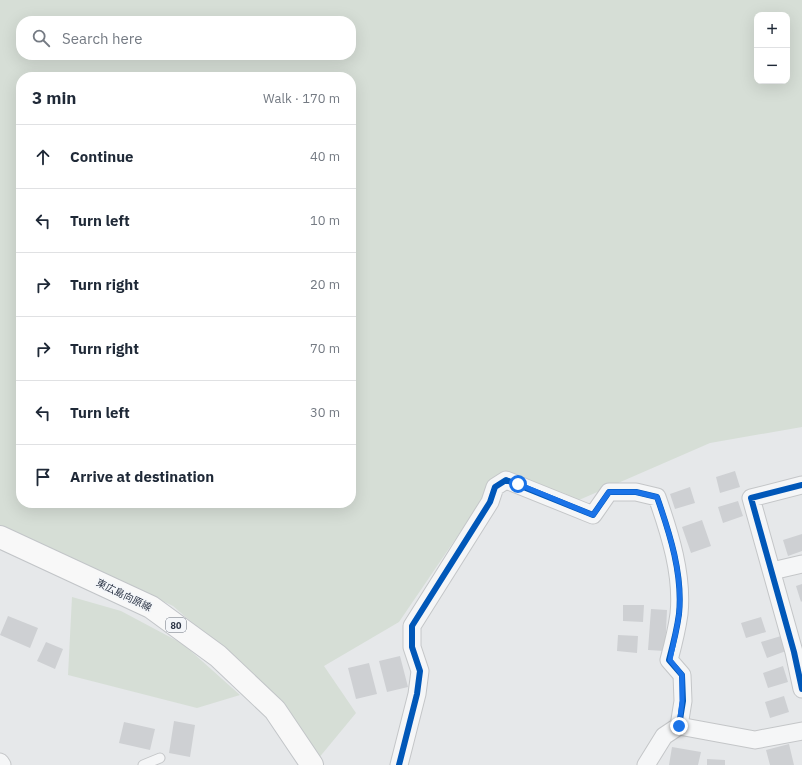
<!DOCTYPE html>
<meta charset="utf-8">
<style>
:root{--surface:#fff;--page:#f6f6f7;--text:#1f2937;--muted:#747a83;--line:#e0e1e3}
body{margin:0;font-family:"IBM Plex Sans","Noto Sans JP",sans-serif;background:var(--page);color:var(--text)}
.controls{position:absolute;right:12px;top:12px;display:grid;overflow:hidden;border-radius:8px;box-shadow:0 4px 16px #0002}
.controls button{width:36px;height:36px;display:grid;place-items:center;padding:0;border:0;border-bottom:1px solid var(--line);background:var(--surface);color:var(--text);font:20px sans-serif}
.stop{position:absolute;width:12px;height:12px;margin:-9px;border:3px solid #1a73e8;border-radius:50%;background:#fff}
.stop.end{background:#1a73e8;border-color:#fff;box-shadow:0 1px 4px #0008}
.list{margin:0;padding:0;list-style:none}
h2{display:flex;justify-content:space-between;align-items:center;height:52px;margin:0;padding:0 16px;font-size:17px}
h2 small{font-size:13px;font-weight:400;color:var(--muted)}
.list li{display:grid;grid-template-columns:26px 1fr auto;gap:12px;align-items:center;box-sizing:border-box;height:64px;padding:0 16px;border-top:1px solid var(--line)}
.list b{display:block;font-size:15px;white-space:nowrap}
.list em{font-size:13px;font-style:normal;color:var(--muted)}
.icon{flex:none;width:22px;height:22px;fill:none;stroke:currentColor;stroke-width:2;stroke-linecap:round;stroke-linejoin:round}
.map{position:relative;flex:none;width:802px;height:765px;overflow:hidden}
.search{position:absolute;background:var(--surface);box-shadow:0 4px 16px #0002;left:16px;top:16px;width:340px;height:44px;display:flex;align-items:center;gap:10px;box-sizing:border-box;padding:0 14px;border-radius:16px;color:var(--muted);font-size:15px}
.panel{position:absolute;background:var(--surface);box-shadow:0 4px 16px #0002;left:16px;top:72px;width:340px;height:436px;border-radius:16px}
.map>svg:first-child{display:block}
.green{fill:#d6ded6;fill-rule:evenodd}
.building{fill:#ced0d3}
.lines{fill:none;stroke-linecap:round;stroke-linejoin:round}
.service-casing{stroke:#c4c6c8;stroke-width:11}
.minor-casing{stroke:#c4c6c8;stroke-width:19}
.primary-casing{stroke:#c2c5c8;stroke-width:24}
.service{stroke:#f5f6f7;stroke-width:9}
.minor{stroke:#f5f6f7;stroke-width:17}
.primary{stroke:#f8f8f8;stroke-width:22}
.cycleway-casing{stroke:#f4f6f9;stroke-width:8}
.cycleway{stroke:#0057b8;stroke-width:6}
.route{stroke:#1a73e8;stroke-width:5}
.labels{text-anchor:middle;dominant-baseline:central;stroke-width:3.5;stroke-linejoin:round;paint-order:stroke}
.shield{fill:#f4f6f9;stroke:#676e7b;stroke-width:1}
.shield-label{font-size:9px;font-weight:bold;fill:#2b3445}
.street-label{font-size:10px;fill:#2b3445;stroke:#f4f6f9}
</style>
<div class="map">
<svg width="802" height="765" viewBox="0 0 802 765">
<rect width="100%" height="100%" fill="#e6e8ea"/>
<path class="green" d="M0,0H802V427L710,443L579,500L501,472L399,622L324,666L356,713L318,759L263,684L173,606L0,525ZM757,15H787V81H757ZM21,21H351V55H21ZM21,77H351V503H21Z
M72,597L121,611L183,644L240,695L197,708L68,675Z"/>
<path class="building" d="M735,471L740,487L720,493L716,477Z
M690,487L695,503L675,509L670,494Z
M738,501L743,516L723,523L718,507Z
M702,520L711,546L691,553L682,527Z
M802,534V551L788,556L783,540Z
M802,584V601L801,602L796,586Z
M623,605H644L643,622L623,621Z
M651,609L667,610L665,651L648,650Z
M8,616L38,628L30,648L0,635Z
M761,617L766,632L746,638L741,623Z
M618,635L638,636L637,653L617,651Z
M781,636L786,651L767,658L761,642Z
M46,642L63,649L55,669L37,661Z
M400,656L408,687L387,692L379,661Z
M369,663L377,694L356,699L348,668Z
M783,666L788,682L768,688L763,673Z
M784,696L789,712L770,718L765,702Z
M174,721L195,725L190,757L169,753Z
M124,722L155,729L150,750L119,743Z
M789,744L794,765H770L766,750Z
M672,747L701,752L698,765H669Z
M707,759L725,760V765H707Z"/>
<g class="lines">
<g class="service-casing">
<path id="service" d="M143,765L160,758"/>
</g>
<g class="minor-casing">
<path id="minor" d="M802,485L751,498L794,652L802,689
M772,571L802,564
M0,762L2,765
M399,765L417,694L420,671L412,647V626L490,502L495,487L506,480L593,515L609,492H636L657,497C670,534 683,575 679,614C677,629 673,645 669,660L682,675L683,701L679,726
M646,765L664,736L679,726L755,740L802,731"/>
</g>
<g class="primary-casing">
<path id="primary" d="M0,537L151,607L218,656L275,710L312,765"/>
</g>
<use href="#service" class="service"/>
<use href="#minor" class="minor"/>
<use href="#primary" class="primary"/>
<g class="cycleway-casing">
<path id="cycleway" d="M802,485L751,498L794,652L802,689
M399,765L417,694L420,671L412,647V626L490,502L495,487L506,480L593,515L609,492H636L657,497C670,534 683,575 679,614C677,629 673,645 669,660L682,675L683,701L679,726"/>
</g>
<use href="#cycleway" class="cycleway"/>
</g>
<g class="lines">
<path class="route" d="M518,484L593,515L609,492H636L657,497C670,534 683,575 679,614C677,629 673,645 670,660L682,675V701L679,726"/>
</g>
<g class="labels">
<rect class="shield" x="166" y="618" width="20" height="14" rx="3"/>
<g class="shield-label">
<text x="176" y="625">80</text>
</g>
<g class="street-label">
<text transform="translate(124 595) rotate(26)">東広島向原線</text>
</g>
</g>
</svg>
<div class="controls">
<button>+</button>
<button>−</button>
</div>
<div class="stop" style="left:518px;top:484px"></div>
<div class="stop end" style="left:679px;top:726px"></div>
<div class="search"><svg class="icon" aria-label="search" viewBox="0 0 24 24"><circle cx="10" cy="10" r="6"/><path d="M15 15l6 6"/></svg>Search here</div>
<section class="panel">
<h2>3 min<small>Walk · 170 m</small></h2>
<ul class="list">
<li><svg class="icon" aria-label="ahead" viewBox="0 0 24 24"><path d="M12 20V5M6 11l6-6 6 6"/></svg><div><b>Continue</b></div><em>40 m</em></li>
<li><svg class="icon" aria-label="left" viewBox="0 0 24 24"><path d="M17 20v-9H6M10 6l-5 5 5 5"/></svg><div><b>Turn left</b></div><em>10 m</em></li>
<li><svg class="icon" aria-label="right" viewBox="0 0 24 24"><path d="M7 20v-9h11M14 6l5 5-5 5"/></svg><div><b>Turn right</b></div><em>20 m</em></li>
<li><svg class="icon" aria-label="right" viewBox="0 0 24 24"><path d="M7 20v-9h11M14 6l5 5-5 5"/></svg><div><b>Turn right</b></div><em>70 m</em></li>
<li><svg class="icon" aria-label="left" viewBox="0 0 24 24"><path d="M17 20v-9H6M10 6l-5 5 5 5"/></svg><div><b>Turn left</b></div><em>30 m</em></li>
<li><svg class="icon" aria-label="arrive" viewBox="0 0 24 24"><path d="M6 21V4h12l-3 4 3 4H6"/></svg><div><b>Arrive at destination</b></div></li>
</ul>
</section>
</div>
